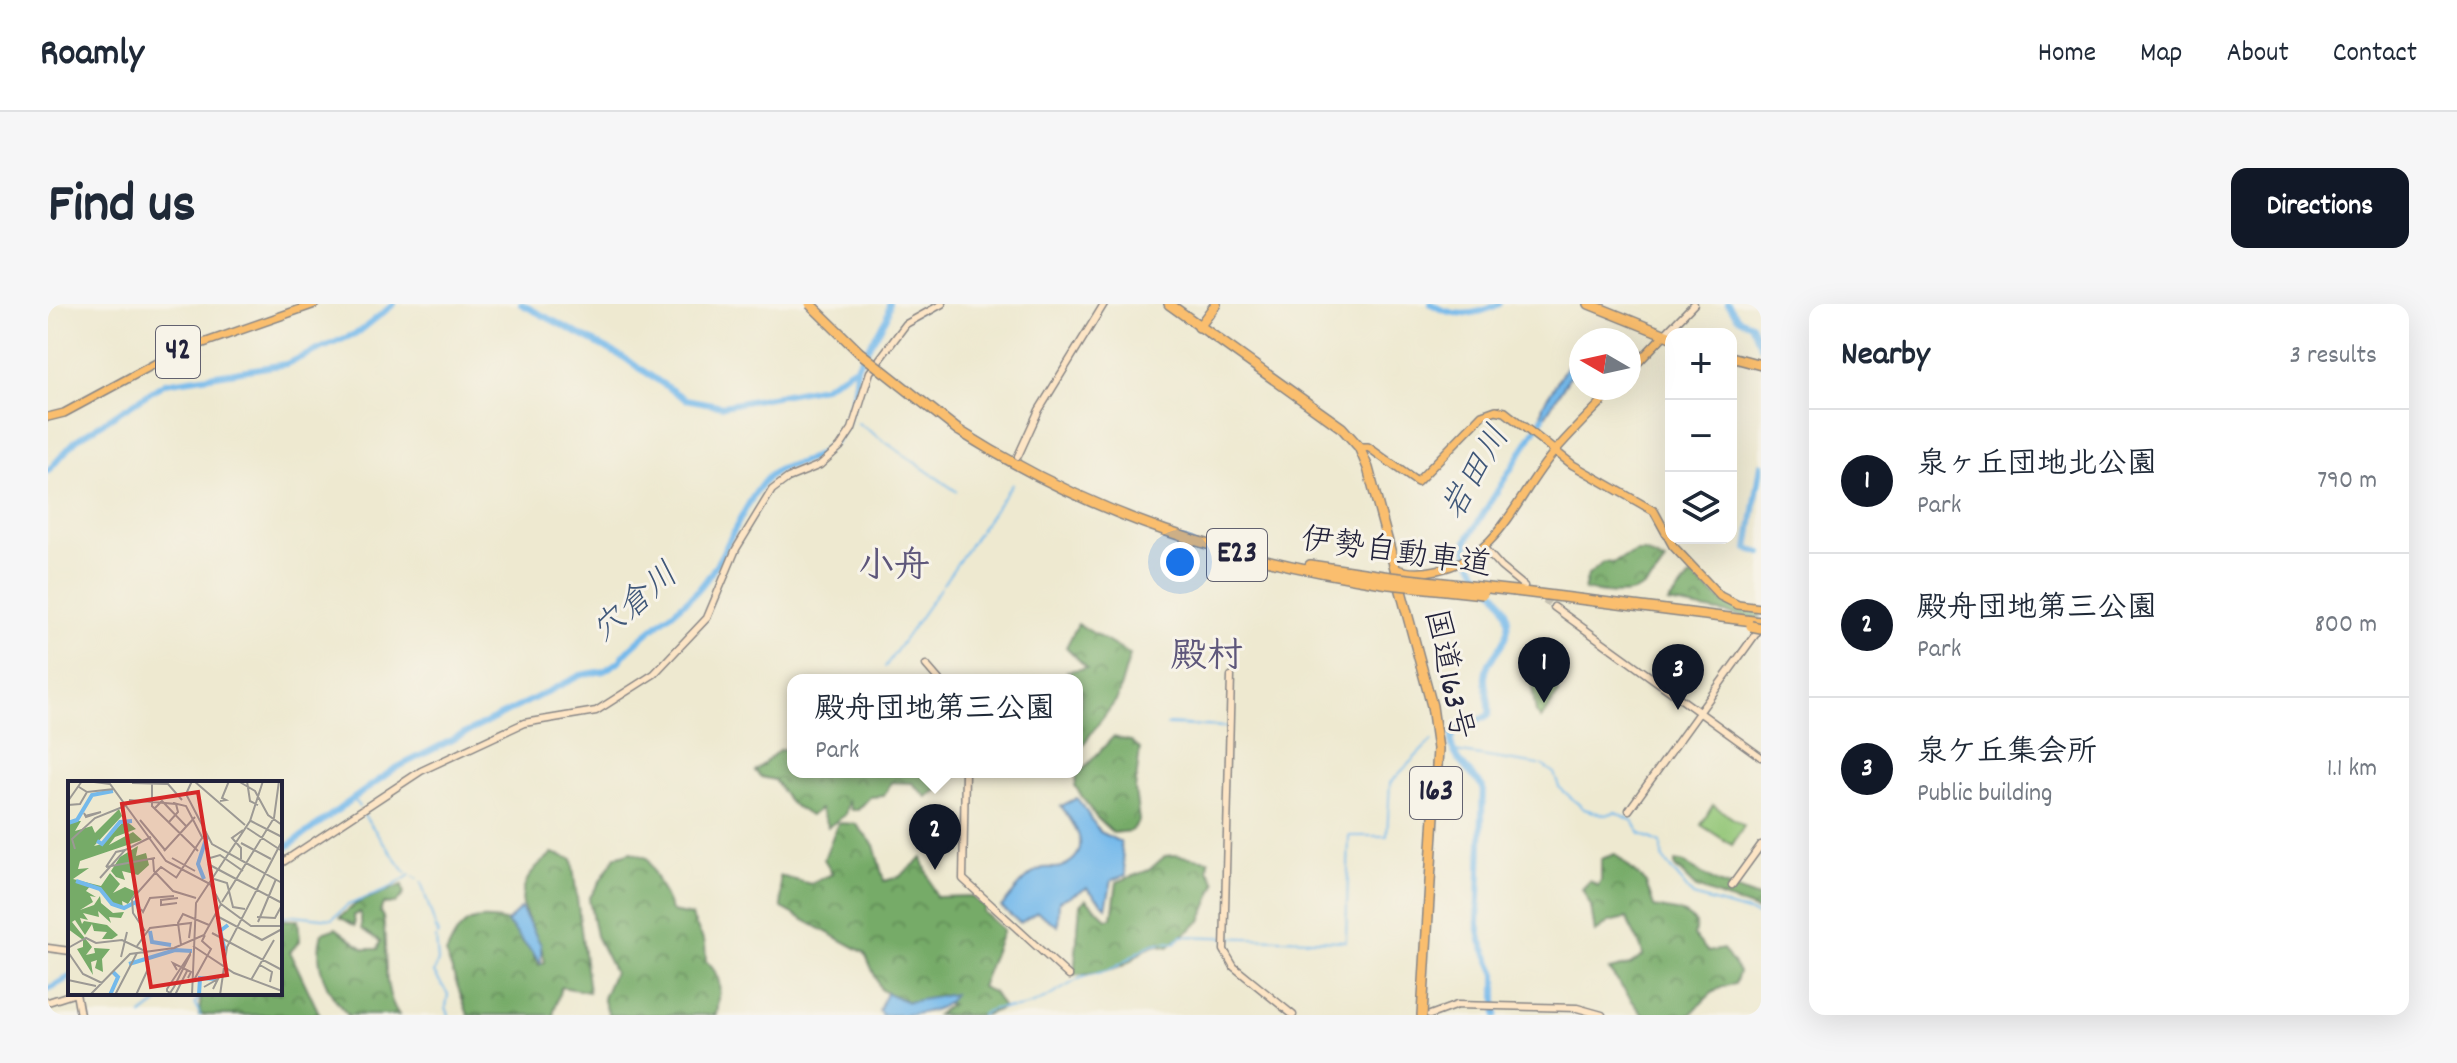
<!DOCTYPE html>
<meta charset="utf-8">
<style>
:root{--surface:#fff;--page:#f6f6f7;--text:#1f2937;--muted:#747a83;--line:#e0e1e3;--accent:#111827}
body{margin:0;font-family:Dekko,"Klee One",sans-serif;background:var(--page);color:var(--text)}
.controls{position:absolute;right:24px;top:24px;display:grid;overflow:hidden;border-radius:16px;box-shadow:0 8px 32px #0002}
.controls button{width:72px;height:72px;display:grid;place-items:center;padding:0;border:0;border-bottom:2px solid var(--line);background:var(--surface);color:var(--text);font:40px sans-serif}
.compass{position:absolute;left:1521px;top:24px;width:72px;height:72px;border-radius:50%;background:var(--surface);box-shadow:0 8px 32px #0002;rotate:279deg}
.you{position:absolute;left:1132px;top:258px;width:28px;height:28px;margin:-20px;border:6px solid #fff;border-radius:50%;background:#1a73e8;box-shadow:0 0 0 12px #1a73e833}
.badge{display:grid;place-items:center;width:52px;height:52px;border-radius:50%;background:var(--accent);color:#fff;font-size:26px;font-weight:700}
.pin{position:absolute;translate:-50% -66px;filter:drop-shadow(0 2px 4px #0008)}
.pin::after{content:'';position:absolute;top:42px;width:28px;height:24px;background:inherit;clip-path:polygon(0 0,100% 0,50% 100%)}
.popup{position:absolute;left:739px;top:370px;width:296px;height:104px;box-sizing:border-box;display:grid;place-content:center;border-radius:16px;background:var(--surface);filter:drop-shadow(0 2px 6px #0005);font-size:26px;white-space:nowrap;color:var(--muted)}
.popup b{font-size:30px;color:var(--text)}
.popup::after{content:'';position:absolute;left:50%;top:100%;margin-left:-16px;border:16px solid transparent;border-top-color:var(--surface)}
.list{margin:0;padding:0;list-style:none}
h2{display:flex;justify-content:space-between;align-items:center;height:104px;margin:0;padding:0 32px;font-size:34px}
h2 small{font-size:26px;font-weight:400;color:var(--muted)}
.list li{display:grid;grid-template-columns:52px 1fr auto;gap:24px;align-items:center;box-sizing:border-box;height:144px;padding:0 32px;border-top:2px solid var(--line)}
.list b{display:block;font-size:30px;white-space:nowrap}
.list p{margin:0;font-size:26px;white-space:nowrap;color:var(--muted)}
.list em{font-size:26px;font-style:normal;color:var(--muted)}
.icon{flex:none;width:44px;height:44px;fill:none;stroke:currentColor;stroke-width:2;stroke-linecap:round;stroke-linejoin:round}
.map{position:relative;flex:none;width:1713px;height:711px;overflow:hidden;border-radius:16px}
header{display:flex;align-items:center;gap:48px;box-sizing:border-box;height:112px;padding:0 40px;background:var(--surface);border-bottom:2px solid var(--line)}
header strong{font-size:38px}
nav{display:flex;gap:44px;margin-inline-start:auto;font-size:28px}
.intro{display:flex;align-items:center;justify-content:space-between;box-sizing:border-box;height:192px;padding:0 48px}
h1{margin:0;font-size:56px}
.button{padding:20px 36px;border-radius:16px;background:var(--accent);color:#fff;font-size:28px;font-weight:700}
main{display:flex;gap:48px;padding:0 48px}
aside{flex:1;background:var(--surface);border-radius:16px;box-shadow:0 8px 32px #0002}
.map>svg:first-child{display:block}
.green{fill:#93c677;stroke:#5a7459;stroke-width:2}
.forest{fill:url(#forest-crowns);stroke:#4c6652;stroke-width:2}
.water{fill:#74b9eb;stroke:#4b6e93;stroke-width:2}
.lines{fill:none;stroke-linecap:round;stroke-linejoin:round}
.stream{stroke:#74b9eb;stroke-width:2}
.river{stroke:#74b9eb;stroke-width:6}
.secondary-tunnel{stroke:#c5c1b2;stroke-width:6;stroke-dasharray:6 3;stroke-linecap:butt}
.secondary-casing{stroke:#888686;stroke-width:9}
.primary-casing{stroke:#888686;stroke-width:10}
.highway-casing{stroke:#888686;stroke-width:12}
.secondary{stroke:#fde5c5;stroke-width:6}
.primary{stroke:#fabe6e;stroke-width:7}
.highway{stroke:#fabe6e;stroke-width:9}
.highway-bridge-casing{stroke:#888686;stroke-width:12;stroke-linecap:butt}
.highway-bridge{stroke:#fabe6e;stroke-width:9}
.labels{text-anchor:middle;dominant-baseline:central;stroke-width:6;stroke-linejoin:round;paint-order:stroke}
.shield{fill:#f7f3e8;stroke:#62616f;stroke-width:2}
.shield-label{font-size:30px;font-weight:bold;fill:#22223b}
.street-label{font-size:32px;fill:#22223b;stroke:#f7f3e8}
.water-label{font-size:34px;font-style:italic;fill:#3f5779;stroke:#f7f3e8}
.quarter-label{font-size:36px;font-weight:bold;fill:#5e577b;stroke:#f7f3e8}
.inset-river{fill:none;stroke:#74b9eb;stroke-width:4}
.inset-road{fill:none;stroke:#9c9994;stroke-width:2}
.view{fill:#d62828;fill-opacity:0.15;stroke:#d62828;stroke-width:4}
.inset-edge{fill:none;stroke:#22223b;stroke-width:4}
</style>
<header>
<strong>Roamly</strong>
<nav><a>Home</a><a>Map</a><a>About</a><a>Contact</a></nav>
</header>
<div class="intro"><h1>Find us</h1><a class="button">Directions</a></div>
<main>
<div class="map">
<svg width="1713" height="711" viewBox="0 0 1713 711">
<defs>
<pattern id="forest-crowns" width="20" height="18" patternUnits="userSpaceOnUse" patternTransform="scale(2)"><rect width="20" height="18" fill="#76ab68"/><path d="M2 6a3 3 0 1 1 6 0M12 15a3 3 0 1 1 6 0" fill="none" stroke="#608b57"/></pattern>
</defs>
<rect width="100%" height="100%" fill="#f7f3e8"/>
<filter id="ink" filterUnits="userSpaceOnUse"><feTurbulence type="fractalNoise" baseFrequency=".0125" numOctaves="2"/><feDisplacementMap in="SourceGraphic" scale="16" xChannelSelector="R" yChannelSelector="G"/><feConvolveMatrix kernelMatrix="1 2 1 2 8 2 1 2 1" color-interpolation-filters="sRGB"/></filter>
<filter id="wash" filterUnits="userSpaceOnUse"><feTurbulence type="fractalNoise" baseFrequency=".006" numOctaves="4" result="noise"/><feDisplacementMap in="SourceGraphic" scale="32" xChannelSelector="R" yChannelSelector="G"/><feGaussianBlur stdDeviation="1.8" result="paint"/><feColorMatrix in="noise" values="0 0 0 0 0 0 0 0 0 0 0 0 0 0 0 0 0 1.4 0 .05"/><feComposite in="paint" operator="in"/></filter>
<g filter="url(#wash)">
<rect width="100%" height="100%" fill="#eee9d0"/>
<path class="green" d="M1482,368L1511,388L1493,415L1488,408Z
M1665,501L1696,522L1684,541L1653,521Z"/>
<path class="forest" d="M1588,248H1597L1617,258C1595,296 1576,292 1536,286L1540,271L1556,258L1565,259Z
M1643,272L1678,300L1713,307L1711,315L1620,299Z
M1030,320L1082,351L1069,395L1033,443L1029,441L1033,388L1029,376L1019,367L1039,364L1018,343Z
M1065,433L1082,437L1092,445L1087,486L1091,517L1083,527L1065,529L1048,513L1027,482L1029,472Z
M745,443V468H890L897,481L879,493L864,479L843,478L836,492L822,493L810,506H803L800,497L797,511L780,523L772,505L762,512L742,499L726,476L713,473L707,467L731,446Z
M790,519L808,520L826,541L836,577L851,573L874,554L888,593L922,592L937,603L935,608L955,626L933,683L945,688L955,704L936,711H888L903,700L860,698L833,686L817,649L734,604L732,572L763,580L784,570L776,555Z
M583,548L599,554L624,608L643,612L657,639L658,657C676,673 672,688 669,711H561L555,694L566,668L548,632L541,595L567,553Z
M504,549L524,555L541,688L513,683L505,711H420L398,650C412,618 421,610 457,617L479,639L491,661L497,658C492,622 457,603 485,567C490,560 498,556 504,549Z
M1567,550L1598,579L1606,603C1625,607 1634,605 1648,619L1646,632L1660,648L1675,645L1691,668L1687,680C1666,682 1656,697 1642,711H1595L1561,666L1582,661L1595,652C1594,638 1583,628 1579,614L1561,618L1547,629L1543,602L1534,585L1542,577L1550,582L1553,576V555Z
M1127,551L1161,556L1160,565L1168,579L1153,617L1120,643C1099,635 1093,652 1076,661C1064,667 1040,672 1026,671L1032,601L1038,595L1059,615L1064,614L1069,578L1101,566L1117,552Z
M1627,558H1634L1670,579L1713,595V608L1648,584L1627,563Z
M354,581L356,590L348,599L335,600L332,608L335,613C340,644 332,684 351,711H300C278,689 265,660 274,629L288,624L316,645H330L332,637L314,625L312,608L306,611L307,622L292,613L310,598Z
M232,616H250L252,637L242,648L272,711H151L153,689H232Z"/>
<path class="water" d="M1533,38V54L1491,122L1495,101Z
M1029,494L1052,528L1072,538L1078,571L1064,576L1058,603L1039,584L1011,597L1010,622L989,608L972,619L953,603C964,591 978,570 995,564C1000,563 1007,565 1013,563C1048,549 1027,521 1013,502Z
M473,604L493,641V659L459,618Z
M838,689L860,698L906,690C896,711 859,711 834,711L831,707Z"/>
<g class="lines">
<path class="stream" d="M858,14L887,0
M810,119L908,187
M895,280L964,180
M837,363L893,283
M1119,421L1182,423L1120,420
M1393,431L1407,429
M1407,448L1491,461
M1494,461L1506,469L1511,483L1536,505L1557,511L1568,508L1585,517L1593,530L1613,539L1615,555L1645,592L1713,612
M304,492L311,503
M315,510L358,569
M366,573L369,575
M373,578L390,631
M232,614L246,611L284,615L300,601L339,586L362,571
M388,634L390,657L386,669L400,690L398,703L401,711
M94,711L123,689
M152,711L147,699L155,689
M933,711C948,699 959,707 975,703C995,698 1013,685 1031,675C1041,670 1051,670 1061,666C1087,656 1096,634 1126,639L1134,632L1298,637L1301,532H1339L1342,479L1384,436"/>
<path class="river" d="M473,0L575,53L637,95L675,102L775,83L809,62L839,13L841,0
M1383,0C1405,14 1428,12 1451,0
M1680,0L1691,15L1703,20L1713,42
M1713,161L1700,245L1713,249
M0,167L28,136L117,79L238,60L311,28L346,0
M232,548L346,465L533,371L556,367L573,356C575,345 634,303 648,288C676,258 687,216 711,184C727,161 738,164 762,155C797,140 808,97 809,62
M0,685L22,673
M1448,711V670L1433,637L1430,620L1435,483C1425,470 1387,442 1412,424C1422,418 1433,418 1441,410C1443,396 1436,385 1437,373C1439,349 1466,342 1459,310C1452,280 1416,269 1419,236L1495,113"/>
</g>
</g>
<g filter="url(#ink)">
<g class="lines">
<path class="secondary-tunnel" d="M1489,291L1506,303"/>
<g class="secondary-casing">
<path id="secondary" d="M1616,31L1646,0
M970,152L991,106L1056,0
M1436,244L1453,263L1476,282
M1506,303L1713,453
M878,361L891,376
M1183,372L1176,646L1186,663L1245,711
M917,468L915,575L1021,672
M1581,506L1712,324
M232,560L373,467L476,419L548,407L606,370L659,314L688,245L724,186L740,174L772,161L792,143L804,125L822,68L858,20L894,0
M1684,581L1713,541
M0,644L22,647
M0,698L28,689L32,711
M1382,711L1409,701L1529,704L1554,711"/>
</g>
<g class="primary-casing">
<path id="primary" d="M1581,68L1616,31
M0,113L16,109L127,49L267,0
M1311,143H1320L1369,178L1434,111L1448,106L1457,108L1525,161L1606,207L1625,242L1672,292L1690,301L1713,304
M1347,264C1360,270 1375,269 1389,266C1454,252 1468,191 1507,147C1526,125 1547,105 1567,84"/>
</g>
<g class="highway-casing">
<path id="highway" d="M1121,0L1294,124L1311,143L1320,164L1384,402L1390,445L1374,711
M1541,0L1623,33
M1151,23L1168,0
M1683,53L1713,61
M910,126C1047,213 1182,256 1341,280
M1262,261L1342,273
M1467,287L1713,318"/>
</g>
<use href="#secondary" class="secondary"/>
<use href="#primary" class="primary"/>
<use href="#highway" class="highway"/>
<g class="highway-bridge-casing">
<path id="highway-bridge" d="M762,0L811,48L910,126
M1342,273L1467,287
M1341,280L1435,290
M1703,322L1713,324"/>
</g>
<use href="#highway-bridge" class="highway-bridge"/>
</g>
</g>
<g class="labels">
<g class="shield">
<rect x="108" y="22" width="44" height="52" rx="6"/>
<rect x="1159" y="225" width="60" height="52" rx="6"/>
<rect x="1362" y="463" width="52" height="52" rx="6"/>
</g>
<g class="shield-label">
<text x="130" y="48">42</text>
<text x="1189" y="251">E23</text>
<text x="1388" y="489">163</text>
</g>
<g class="street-label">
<text transform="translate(1348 251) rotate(8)">伊勢自動車道</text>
<text transform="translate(1398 371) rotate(78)">国道163号</text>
</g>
<g class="water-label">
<text transform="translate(1430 170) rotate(-60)">岩田川</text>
<text transform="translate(589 301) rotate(-41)">穴倉川</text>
</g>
<g class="quarter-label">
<text x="846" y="265">小舟</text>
<text x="1159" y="355">殿村</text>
</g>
</g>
<g transform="translate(20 477)">
<rect width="214" height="214" fill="#eee9d0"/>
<path d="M51,28L54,35L26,65L34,63L57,39L68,48L47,56L41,64L65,51L74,59L12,80L10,88L21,87L5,98L33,105L42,92L52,103L45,112L57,106L68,111L60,123L54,120L55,127L42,121L32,108L23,104L18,110L28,116L22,115L25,121L12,129L26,124L32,115L33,122L45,132L56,131L53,137L41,136L43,142L30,130L31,136L15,132L20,139L12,137L14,143L16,140L39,144L50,154L44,158H34L39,151L26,150L24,143L17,154L7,139L4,141L24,166L18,174L27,172L26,167L42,168L34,178L35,191L27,187L29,179L23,181L25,194L9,168L15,166V159L0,148V40H13L7,50L24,45L27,52ZM70,65L68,75L78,72L81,84L70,94L54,90L57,99L48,96L43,90L52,76Z" fill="#76ab68"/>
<path class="inset-river" d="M0,42L9,39L24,14L45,10M29,60L34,63L52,41L64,40M136,98L130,83L139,55M8,100L32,108L44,123L56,127L68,121L71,128M82,150L84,161L103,164M157,170L152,150L160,144M61,183L107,169L124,170M42,214L50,196L45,191M131,214L132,197L148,198"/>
<path class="inset-road" d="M18,0L42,3L98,80L142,103L153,123M84,0V25L130,70M124,0L118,13L144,63L214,102M126,0L177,44M170,0L187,10L200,34L214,44M179,0L182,20L190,24M64,2L100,3L114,19M11,6L19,11L46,8M61,19L108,23L110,31L101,41M0,20L14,0M152,20L158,19L154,17L161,0M105,22L118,25L135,58M0,24L12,23L19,11M87,27L94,20L119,46M16,32L18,36L33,31L17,35M72,39L97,69M183,40L214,56M179,47L214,70M173,62L203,78M7,68L4,58L27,37L57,25M96,70L127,36M104,77L127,90M142,77L152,74L175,90M85,78L86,90L105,110L128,117M173,78V67L164,57L175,49M140,83L170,99M38,86L87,77M38,86L48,71L57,69M88,91L93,86L109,97M32,97L57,69L83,56M108,97L134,57M146,98L159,102L165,126L177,128M170,99L214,122M154,121L206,37L211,0M109,122L93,124V119L110,117M73,128L75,131L82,117L106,115M147,134L194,159L214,148M189,136L207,137L214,124M190,141L208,98M77,150L65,132L64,118L88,91M144,152L214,189M113,164L110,142L115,133L141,144M69,165L82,147L123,142L121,157M125,165L166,192L214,210M0,167L18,157L28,162L54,159L77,170M0,171L15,193L34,202M53,176L59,151M192,184L204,191L202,201M109,189L105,182L123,191L120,197M0,199L28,205M126,199L143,168L134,160L137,154M183,199L206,159M136,206L150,198L145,208M22,214L62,173L106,167L136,154L153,123L183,145H214M47,214L69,172M68,214L80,188L77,171M102,214V212L106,206L122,174V173L99,208V210L102,212L106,214M107,214L119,190M124,214L128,122L182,40L195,0M152,214L159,166L214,60"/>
<path class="view" d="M130,11L159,194L83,206L54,23Z"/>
<rect width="214" height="214" class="inset-edge"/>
</g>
</svg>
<div class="controls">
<button>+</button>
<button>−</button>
<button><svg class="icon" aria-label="layers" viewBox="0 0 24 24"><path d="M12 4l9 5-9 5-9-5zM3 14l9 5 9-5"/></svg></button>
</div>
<svg class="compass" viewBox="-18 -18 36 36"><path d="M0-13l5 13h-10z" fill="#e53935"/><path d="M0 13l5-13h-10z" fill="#747a83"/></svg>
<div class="you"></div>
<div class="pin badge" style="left:1496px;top:399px">1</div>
<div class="pin badge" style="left:887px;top:566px">2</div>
<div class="popup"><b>殿舟団地第三公園</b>Park</div>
<div class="pin badge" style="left:1630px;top:406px">3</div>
</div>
<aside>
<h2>Nearby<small>3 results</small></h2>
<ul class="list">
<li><span class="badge">1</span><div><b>泉ヶ丘団地北公園</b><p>Park</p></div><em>790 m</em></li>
<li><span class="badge">2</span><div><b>殿舟団地第三公園</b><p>Park</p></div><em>800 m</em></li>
<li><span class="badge">3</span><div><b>泉ケ丘集会所</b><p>Public building</p></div><em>1.1 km</em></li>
</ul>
</aside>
</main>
